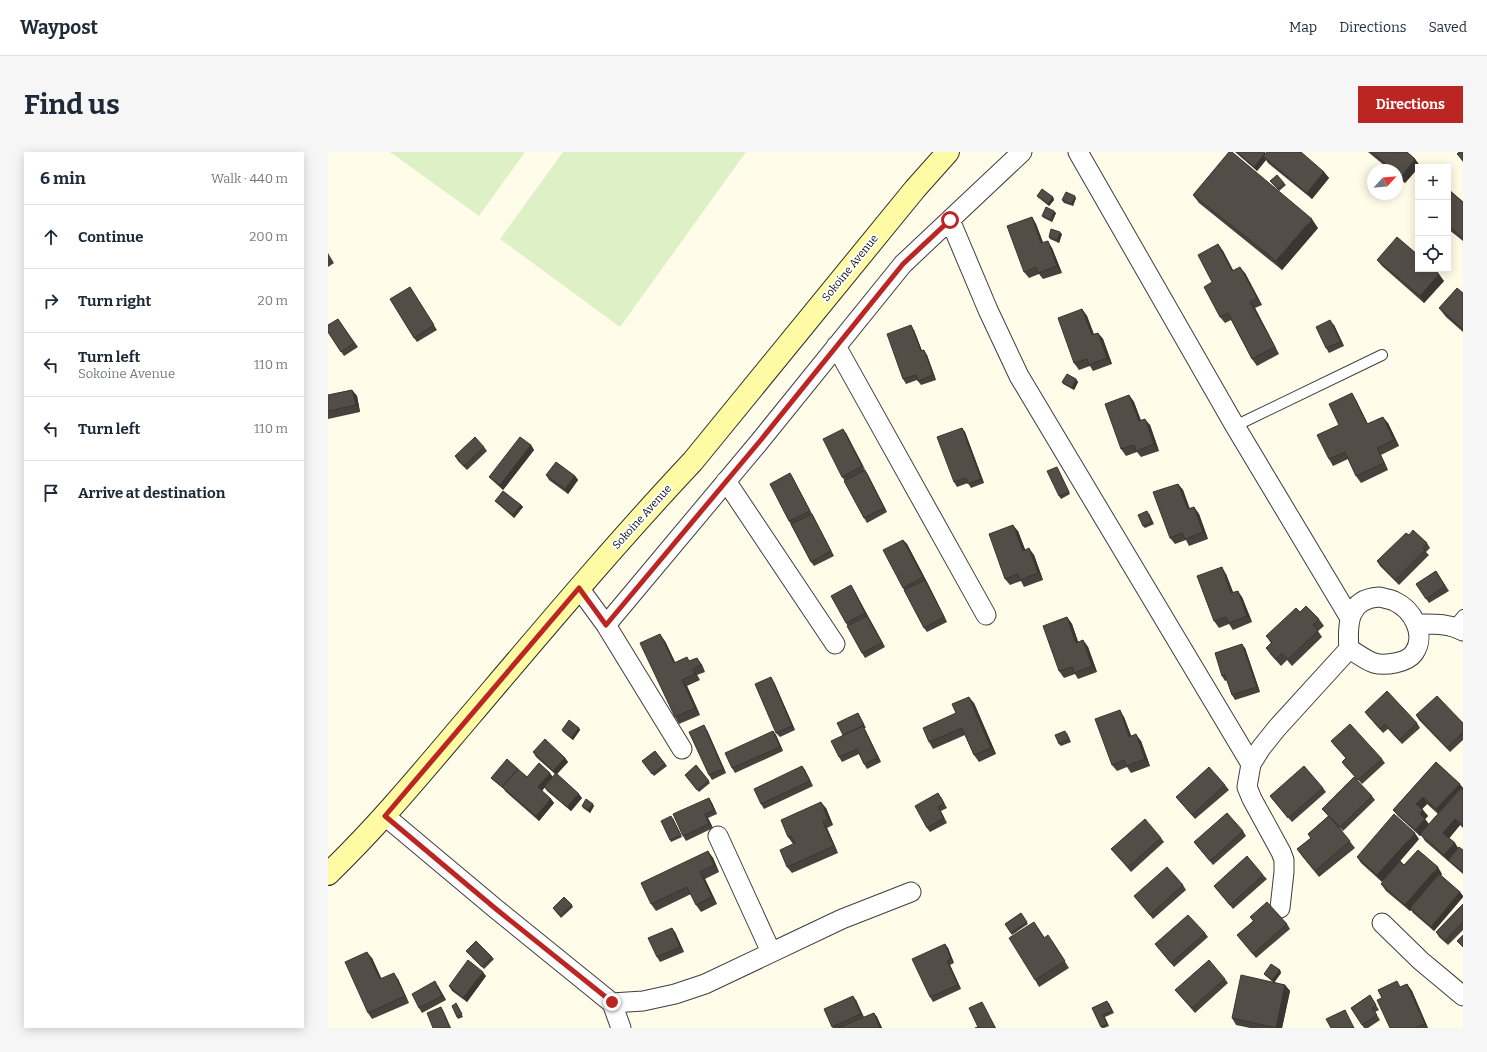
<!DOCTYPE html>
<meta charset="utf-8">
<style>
:root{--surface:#fff;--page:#f6f6f7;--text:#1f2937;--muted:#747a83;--line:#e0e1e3;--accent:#bb2623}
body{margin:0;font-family:Bitter,serif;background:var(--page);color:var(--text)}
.controls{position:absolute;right:12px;top:12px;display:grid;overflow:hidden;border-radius:0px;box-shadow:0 2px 10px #0003}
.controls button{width:36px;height:36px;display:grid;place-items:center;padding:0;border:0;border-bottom:1px solid var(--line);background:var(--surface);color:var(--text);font:20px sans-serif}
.compass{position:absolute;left:1039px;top:12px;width:36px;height:36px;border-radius:50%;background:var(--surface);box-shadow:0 2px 10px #0003;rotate:64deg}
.stop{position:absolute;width:12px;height:12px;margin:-9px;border:3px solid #bb2623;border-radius:50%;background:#fff}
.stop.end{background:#bb2623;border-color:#fff;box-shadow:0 1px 4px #0008}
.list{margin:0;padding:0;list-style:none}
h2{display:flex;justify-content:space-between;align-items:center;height:52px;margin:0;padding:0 16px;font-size:17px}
h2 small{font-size:13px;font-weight:400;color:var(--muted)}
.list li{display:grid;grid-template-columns:26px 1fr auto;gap:12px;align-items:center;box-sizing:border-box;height:64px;padding:0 16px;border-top:1px solid var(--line)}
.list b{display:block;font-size:15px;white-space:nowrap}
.list p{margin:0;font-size:13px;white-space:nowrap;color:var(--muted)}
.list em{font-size:13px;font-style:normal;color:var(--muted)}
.icon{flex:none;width:22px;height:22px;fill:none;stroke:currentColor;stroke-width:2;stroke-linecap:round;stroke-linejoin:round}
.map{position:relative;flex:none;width:1135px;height:876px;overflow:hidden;border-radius:0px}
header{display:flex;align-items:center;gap:24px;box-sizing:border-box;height:56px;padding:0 20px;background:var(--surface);border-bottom:1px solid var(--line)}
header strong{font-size:19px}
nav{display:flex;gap:22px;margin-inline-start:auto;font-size:14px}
.intro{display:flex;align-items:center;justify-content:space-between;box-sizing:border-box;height:96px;padding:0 24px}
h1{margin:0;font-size:28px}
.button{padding:10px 18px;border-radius:0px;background:var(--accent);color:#fff;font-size:14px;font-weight:700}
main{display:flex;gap:24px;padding:0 24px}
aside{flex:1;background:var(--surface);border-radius:0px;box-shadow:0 2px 10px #0003}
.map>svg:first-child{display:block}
.pitch{fill:#def0c5}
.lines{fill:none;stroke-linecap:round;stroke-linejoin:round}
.lane-casing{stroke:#3e3e3e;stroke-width:12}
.street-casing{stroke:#3e3e3e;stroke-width:21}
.secondary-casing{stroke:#2d2d2d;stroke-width:24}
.lane{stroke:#fff;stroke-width:10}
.street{stroke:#fff;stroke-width:19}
.secondary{stroke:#fffba4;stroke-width:22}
.wall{fill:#47423d;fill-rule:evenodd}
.shaded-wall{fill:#3a3632}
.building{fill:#534d47;stroke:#3a3632}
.route{stroke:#bb2623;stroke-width:5}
.labels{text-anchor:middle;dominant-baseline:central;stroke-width:4;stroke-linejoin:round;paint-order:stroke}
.street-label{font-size:11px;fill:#0b0b0b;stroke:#fff}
</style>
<header>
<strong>Waypost</strong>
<nav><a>Map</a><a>Directions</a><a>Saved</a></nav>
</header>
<div class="intro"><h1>Find us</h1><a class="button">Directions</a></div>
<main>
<aside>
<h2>6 min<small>Walk · 440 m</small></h2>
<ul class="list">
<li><svg class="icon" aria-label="ahead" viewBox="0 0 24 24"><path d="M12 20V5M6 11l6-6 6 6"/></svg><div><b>Continue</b></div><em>200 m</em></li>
<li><svg class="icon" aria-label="right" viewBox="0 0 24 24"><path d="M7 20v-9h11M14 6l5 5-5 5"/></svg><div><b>Turn right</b></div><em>20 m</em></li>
<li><svg class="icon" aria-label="left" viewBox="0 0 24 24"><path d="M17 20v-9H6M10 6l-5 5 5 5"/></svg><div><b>Turn left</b><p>Sokoine Avenue</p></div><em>110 m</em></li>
<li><svg class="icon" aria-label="left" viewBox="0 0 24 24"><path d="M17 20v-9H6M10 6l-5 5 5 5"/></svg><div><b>Turn left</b></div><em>110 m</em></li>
<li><svg class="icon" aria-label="arrive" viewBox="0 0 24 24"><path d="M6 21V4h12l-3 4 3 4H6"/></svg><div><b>Arrive at destination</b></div></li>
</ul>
</aside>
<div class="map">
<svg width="1135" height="876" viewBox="0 0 1135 876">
<rect width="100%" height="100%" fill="#fffce9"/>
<path class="pitch" d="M62,0H197L151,64Z
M235,0H418L292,175L172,87Z"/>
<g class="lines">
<g class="lane-casing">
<path id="lane" d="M907,274L1054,203
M1126,474L1135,463"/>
</g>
<g class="street-casing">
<path id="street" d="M750,0L907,274L1022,466
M622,68L660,158L691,224L923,612
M508,194L658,463
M398,329L507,492
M251,436L278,473L354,597
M1051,445C1055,446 1061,447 1066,449C1084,457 1099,482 1086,501C1079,511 1057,514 1046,511C1037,508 1029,501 1021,497C1019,472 1020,447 1051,445Z
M1089,472C1105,472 1120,471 1135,479
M278,473L432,289L575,112L694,0
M57,664L168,757L284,851L315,849L347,842L377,832L514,767L583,740
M390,684L443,800
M952,756L956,720V708L953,700L924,647L919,635L923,612L933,596L949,576L1021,497
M1054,771L1093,809L1135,844
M284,851L293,876"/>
</g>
<g class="secondary-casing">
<path id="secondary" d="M0,722C51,673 96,618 142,564C215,478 288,391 365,309L587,37L620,0"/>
</g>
<use href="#lane" class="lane"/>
<use href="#street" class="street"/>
<use href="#secondary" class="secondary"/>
</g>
<path class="wall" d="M907,0H936L938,1L996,20L1001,26L984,47L940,11L938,8L929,19Z
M1040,0H1079L1087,7L1092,14L1077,31L1069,24V18H1062Z
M1135,0V10L1129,2Z
M942,29L956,31L958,33L951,39Z
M1120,37L1135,50V89L1120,77Z
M865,43L990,76L954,118L871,51Z
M709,44L725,45L726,48L721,54L711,46Z
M748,46L745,54L736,51L734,48Z
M728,61L724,70L716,66L714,64Z
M704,65L708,72L715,91L724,96L734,121L715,127L711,122L701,126L696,120Z
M734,82L731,91L722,87L721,85Z
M890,92L895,99L905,118L917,121L934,153L927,156L951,202L929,214L924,207L903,168L897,171L892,165L884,130Z
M0,101L6,111L0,115Z
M1049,108L1116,129L1096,151L1054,114Z
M82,135L109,178L89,190L86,186Z
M1135,141V180L1118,165L1111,156Z
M754,157L759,164L766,182L770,181L775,187L784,212L765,219L762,214L751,218L746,211Z
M10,167L30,195L16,204L0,180Z
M1006,173L1016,194L1001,201L998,196Z
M586,178L594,199L599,203L608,228L593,233L589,228L578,232L575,227Z
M748,227L750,230L746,238L735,232L734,230Z
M24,238L29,244L32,260L0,267V243Z
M801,243L806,250L813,268L822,273L831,299L813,305L809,300L798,304L793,297Z
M1028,248L1040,272L1060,271L1071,294L1053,303L1060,318L1033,331L1028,324L1020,307L1005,314L1001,307L1011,273Z
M634,276L637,280L656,331L643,336L640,331L629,335L626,330Z
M518,281L537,319L540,323L559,360L539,371L536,366L517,329L514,325Z
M203,293L206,298L175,338L165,329L161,325Z
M156,295L159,299L139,318L130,309L127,304Z
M730,317L742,342L733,347L731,344Z
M462,321L465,326L506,404L486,414L483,410L461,369Z
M218,323L247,324L250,328L240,342L221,328Z
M850,332L855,338L862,357L866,355L871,362L880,387L861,394L858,388L847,392L842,386Z
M167,349L193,353L195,355L186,366L169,351Z
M821,361L826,372L817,376L815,374Z
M690,379L697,398L706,403L715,428L696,435L693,429L682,433L677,427Z
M1081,383L1099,391L1102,396L1098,400L1101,403L1071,433L1052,414L1049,409Z
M575,388L579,392L600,432L619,470L599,480L596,476L575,436Z
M1108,419L1121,439L1101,451L1088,432Z
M898,422L905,440L914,445L924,470L905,478L901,472L891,476L886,469Z
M526,438L557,495L537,506L534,501L518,471Z
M972,460L991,467L996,474L990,479L994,485L964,514L959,508L953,514L943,503L938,496L943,491L938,484Z
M739,465L744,472L750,490L755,488L760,495L769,520L750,527L747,522L736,526L731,519Z
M337,489L347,511L362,509L369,506L374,513L377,520L369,523L372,528L359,534L372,563L351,572L347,565Z
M917,496L932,540L907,548L904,543L899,528L897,529L894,524Z
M446,530L467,578L452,585L448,581Z
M646,551L668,602L651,610L646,603L637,583L605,597L601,590L628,561Z
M1037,560L1089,571L1092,576L1074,592L1060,577L1055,581L1040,564Z
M530,561L538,576H536L553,610L539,617L536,612L531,602L514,610L511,605L515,583Z
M1088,563L1135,571V588L1122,600L1091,568Z
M796,565L803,584L813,589L822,614L803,621L799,615L789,619L784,613Z
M251,576L252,578L245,588L235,580L234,578Z
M379,578L398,621L384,628L381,623Z
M445,579L448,583L455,599L407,621L404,616Z
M739,581L743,590L733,594L731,592Z
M1003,589L1054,607L1057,611L1034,632L1017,614L1014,610L1018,606L1007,594Z
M327,599L339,614L326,624L314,609Z
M205,600L237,606L240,610L229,622L254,646L243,659L219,639L217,635L214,639L223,647L226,651L211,669L177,639L176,637L165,628L163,626L225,625L227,622L208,605Z
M1108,610L1135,636V676L1132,673L1121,686L1127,691L1130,696L1135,698V722L1097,689L1093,683L1092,684L1070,664L1065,658ZM1099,652L1110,662L1101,672L1097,667L1100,664L1094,657Z
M368,613L382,631L371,640L357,623Z
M474,614L477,618L485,634L436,657L433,652Z
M897,633L901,638L867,667L848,645Z
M995,636L998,640L964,670L942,644Z
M1044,644L1047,648L1015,679L1011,675L1027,696L991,725L974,704L969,697L983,686L980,682L1000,664L994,657Z
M613,645L619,656L613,659L619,671L602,680L599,676Z
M381,646L384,651L389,662L380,666L385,676L358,689L355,684Z
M254,654H266L262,661L255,656Z
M498,656L505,673L499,676L510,701L464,721L459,715L466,691L465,692L460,685Z
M345,666L354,685L343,690L342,688Z
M915,679L918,684L885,713L866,690Z
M833,686L836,690L803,720L783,697Z
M1091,687L1054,730L1033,711L1029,705Z
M380,699L385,706L391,720L377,727L389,752L373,760L368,753L363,742L328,759L323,752Z
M1076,713L1114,722L1113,723L1132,740L1135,744V745L1106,779L1085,761L1083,758L1082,759L1058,739L1053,732Z
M935,723L939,727L905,757L886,734Z
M855,733L858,738L825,767L806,744Z
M1135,752V778L1120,793L1111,785L1108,780Z
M244,753L245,755L233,766L225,756Z
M693,761L700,772L684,783L677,772Z
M922,765L959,772L962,777L928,806L909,783L925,769Z
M706,770L717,786L725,790L741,816L711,835L707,828Z
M347,780L356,800L332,810L329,805Z
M877,781L880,785L846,815L827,792Z
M617,792L620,796L626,811L622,813L633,837L605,850L602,845Z
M138,799L164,805L166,807L156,817Z
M44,806L53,827H70L81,851L44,867L40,861Z
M952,818L953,821L946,830L957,833L962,839L954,876H922L908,873L904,866L945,830L938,824L936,822Z
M158,824L139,850L124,839L121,834Z
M897,827L900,831L867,861L847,838Z
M1079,832L1084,839L1100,876H1062L1054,846L1073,835Z
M110,834L118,848L94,861L91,856Z
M1042,843L1051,858L1047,860L1052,868L1040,876H1036L1023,856Z
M528,848L536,865L546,861L549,865L554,876H505L504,875Z
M128,851L135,865L130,867L129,865Z
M781,851L786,861L777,865L781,874L776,876H774L764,856Z"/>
<path class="shaded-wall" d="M935,4L938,8L929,19L926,15Z
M1087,7L1092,14L1090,15V16L1077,31L1073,25Z
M996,20L1001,26L984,47L979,41Z
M747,44L748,46L745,54L744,52Z
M725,45L726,48L721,54L720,52Z
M726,59L728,61L724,70L723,68Z
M704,65L708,72L718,98L713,91Z
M984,67L990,76L954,118L948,109Z
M732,80L734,82L731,91L729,88Z
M720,89L724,96L734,121L729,114Z
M890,92L895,99L909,126L904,119Z
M912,115L917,121L934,153L929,146Z
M1111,122L1116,129L1096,151L1092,144Z
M922,150L927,156L951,202L947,195Z
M754,157L759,164L768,189L764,183Z
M1002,168L1006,173L1016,194L1013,190Z
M583,173L586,178L596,204L593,199Z
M770,181L775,187L784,212L779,206Z
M596,198L599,203L608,228L605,223Z
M748,227L750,230L746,238L744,236Z
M24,238L29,244L32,260L28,253Z
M1024,241L1028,248L1043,279L1039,272Z
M801,243L806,250L815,276L811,269Z
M1055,265L1060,271L1071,294L1066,288Z
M817,267L822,273L831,299L826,292Z
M634,276L637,280L656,331L653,327Z
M515,277L518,281L538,319L534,314Z
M203,293L206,298L175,338L172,333Z
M1049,296L1053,303L1060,318L1056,311Z
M537,318L540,323L559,360L556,356Z
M462,321L465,326L506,404L503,399L482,359Z
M247,324L250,328L240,342L237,337Z
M850,332L855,338L864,364L860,357Z
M193,353L195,355L186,366L185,363Z
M866,355L871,362L880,387L875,380Z
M685,373L690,379L700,405L695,399Z
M575,388L579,392L600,432L619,470L616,465Z
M701,396L706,403L715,428L710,421Z
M894,415L898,422L908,448L903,441Z
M523,433L526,438L540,465L537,461Z
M910,439L914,445L924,470L919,464Z
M539,464L542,468L557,495L554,491Z
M739,465L744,472L753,498L748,491Z
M332,482L337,489L351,518L346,511Z
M755,488L760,495L769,520L764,514Z
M914,492L917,496L932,540L929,535Z
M369,506L374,513L377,520Z
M365,517L369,523L372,528L367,522Z
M443,525L446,530L467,578L464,574Z
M354,528L359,534L372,563L367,556Z
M641,545L646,551L668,602L663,596Z
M792,558L796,565L806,591L801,585Z
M376,573L379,578L398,621L395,617Z
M535,574L538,579L553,610L550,606Z
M251,576L252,578L245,588L243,586Z
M445,579L448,583L455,599L452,595Z
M808,582L813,589L822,614L817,607Z
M237,606L240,610L228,623L225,619Z
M474,614L477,618L485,634L482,629Z
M222,621L225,625L213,640L210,635Z
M1132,632L1135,636V640L1113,664L1108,657Z
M251,642L254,646L243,659L239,655Z
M1095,645L1099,652L1093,658L1088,652Z
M381,646L384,651L389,662L386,658Z
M223,647L226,651L211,669L208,664Z
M493,650L498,656L505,673L500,667Z
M265,652L266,654L262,661L260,658Z
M1095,658L1100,664L1097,667L1102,674L1092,684L1087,678L1092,662Z
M377,662L380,666L385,676L381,672Z
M1127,667L1132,673L1120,688L1115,681Z
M495,670L499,676L510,701L506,694Z
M1087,681L1091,687L1054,730L1049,723Z
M1127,691L1131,698L1120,708L1121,710L1116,703Z
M380,699L385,706L391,720L386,713Z
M1110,715L1114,722L1084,757L1082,756L1083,758L1082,759L1077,753Z
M372,720L377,727L389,752L384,745Z
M1132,740L1135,744V745L1106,779L1103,775Z
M344,776L347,780L356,800L352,795Z
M617,792L620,796L626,811L623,807Z
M39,800L44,806L57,834L52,827Z
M619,809L622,813L633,837L630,833Z
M952,818L953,821L946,831L944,828Z
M155,820L158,824L139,850L135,846Z
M66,821L70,827L81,851L77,844Z
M107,829L110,834L118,848L114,844Z
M1079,832L1084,839L1100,876L1097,872Z
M957,833L962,839L954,876H948Z
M525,844L528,848L536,867L533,862Z
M654,850L657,855L668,876H667Z
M113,855L116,860L123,876H122Z
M546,861L549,865L554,876H552Z"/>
<path class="building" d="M901,0H904L984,67L948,109L865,43Z
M909,0H936L937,1L926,15Z
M939,0H973L996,20L979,41L935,4Z
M1044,0H1079L1087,7L1073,25L1069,22V18H1065Z
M1131,0H1135V8L1129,2Z
M949,23L956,31L950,37L942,29Z
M714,37L725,45L720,52L709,44Z
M1120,37L1135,50V86L1120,74Z
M738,40L747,44L744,52L734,48Z
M718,55L726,59L723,68L714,64Z
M704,65L713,91L720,89L729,114L710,121L708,115L696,120L679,74Z
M723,77L732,80L729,88L721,85Z
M1069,85L1090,103V117H1106L1111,122L1092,144L1049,108Z
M890,92L904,119L912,115L929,146L922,150L947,195L924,207L900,161L892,165L876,135L884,130L870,103Z
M82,135L106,173L86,186L62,147Z
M1129,136L1135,141V177L1111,156Z
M754,157L764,183L770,181L779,206L761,213L759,207L746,211L730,166Z
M10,167L26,191L13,200L0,180V173Z
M1002,168L1013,190L998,196L988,175Z
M583,173L593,199L596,198L605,223L590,229L588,223L575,227L559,182Z
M739,222L748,227L744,236L734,230Z
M24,238L28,253L0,259V243Z
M1024,241L1039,272L1055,265L1066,288L1049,296L1056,311L1028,324L1017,300L1001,307L989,283L1011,273L1001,252Z
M801,243L811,269L817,267L826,292L808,299L806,293L793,297L777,252Z
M634,276L653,327L640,332L638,326L626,330L609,285Z
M515,277L534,314L514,325L495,287Z
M147,285L156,295L136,314L127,304Z
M192,285L203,293L172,333L161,325Z
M228,310L247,324L237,337L218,323Z
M729,315L741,340L731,344L719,319Z
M537,318L556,356L536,366L516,329Z
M462,321L482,359L461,369L442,332Z
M850,332L860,357L866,355L875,380L857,387L854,381L842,386L825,340Z
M175,339L193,353L185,363L167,349Z
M819,359L824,370L815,374L810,363Z
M484,362L503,399L483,410L463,372Z
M685,373L695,399L701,396L710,421L692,428L690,422L677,427L661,382Z
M1085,378L1099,391L1095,396L1097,398L1067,428L1049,409L1078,381L1081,383Z
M575,388L595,425L575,436L555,398Z
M894,415L903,441L910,439L919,464L901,471L898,465L886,469L869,424Z
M1108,419L1117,434L1098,447L1088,432Z
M597,428L616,465L596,476L576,438Z
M523,433L537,461L518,471L503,444Z
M978,454L991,467L985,473L990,479L960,507L954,501L948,507L938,496L944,490L938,484L968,456L972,460Z
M539,464L554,491L534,501L519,474Z
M739,465L748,491L755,488L764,514L746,521L744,515L731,519L715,474Z
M332,482L346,511L359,505L361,509L369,506L373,513L365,517L367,522L354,528L367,556L347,565L312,491Z
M914,492L929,535L904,543L897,523L894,524L887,501Z
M443,525L464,574L448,581L427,532Z
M1059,539L1089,571L1071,588L1057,572L1052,577L1037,560Z
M1109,544L1135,571V580L1119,596L1088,563Z
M641,545L663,596L646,603L634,576L601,590L595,576L628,561L624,552Z
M792,558L801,585L808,582L817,607L799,614L796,608L784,613L767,567Z
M530,561L536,573L515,583L509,571Z
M241,568L251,576L243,586L234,578Z
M1022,572L1054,607L1030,628L1014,610L1018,606L1003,589Z
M376,573L395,617L381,623L361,580Z
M535,574L550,606L536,612L529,597L511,605L503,589Z
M445,579L452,595L404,616L397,601Z
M737,579L741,587L731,592L727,583Z
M217,587L237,606L225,619L205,600Z
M327,599L337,612L324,622L314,609Z
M179,607L190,617L174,635L163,626Z
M1108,610L1132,632L1108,657L1095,645L1088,652L1095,658L1092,662L1097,667L1087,678L1065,658Z
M211,611L222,621L210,635L223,647L208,664L174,635L190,617L199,625Z
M368,613L381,629L369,638L357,623Z
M474,614L482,629L433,652L426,637Z
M976,614L995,636L960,666L942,644Z
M881,615L897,633L864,663L848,645Z
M228,621L251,642L239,655L216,635Z
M1026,625L1044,644L1012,675L994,657Z
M1133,636L1135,638V673L1127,667L1115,681L1127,691L1116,703L1092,682Z
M610,641L616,651L610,655L616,666L599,676L587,654Z
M381,646L386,658L377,662L381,672L355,684L345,662Z
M258,647L265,652L260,658L254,654Z
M493,650L500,667L495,670L506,694L459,715L452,698L467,691L463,684L460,685L453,668Z
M899,661L915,679L882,709L866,690Z
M1066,662L1087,681L1049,723L1029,705Z
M343,664L353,683L342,688L333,669Z
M1001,664L1022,689L987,719L969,697L983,686L980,682Z
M817,667L833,686L800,715L783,697Z
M1131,695L1135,698V720L1120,708Z
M1090,698L1110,715L1077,753L1053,732L1072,709L1076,713Z
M380,699L386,713L372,720L384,745L368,753L359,735L323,752L313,731Z
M919,704L935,723L902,753L886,734Z
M839,715L855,733L822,763L806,744Z
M1111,722L1132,740L1103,775L1082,756Z
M236,745L244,753L232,764L225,756Z
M939,750L959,772L925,802L909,783L926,769L922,765Z
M1135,752V770L1117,789L1108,780Z
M693,761L699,770L683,781L677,772Z
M860,763L877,781L843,811L827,792Z
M706,770L716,786L720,783L737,809L707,828L681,786Z
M344,776L352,795L329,805L320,786Z
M1135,783V795L1129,789Z
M148,789L164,805L154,815L138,799Z
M617,792L623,807L619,809L630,833L602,845L584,807Z
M39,800L52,827L66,821L77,844L40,861L17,810Z
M140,808L155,820L135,846L121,834Z
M881,808L897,827L864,856L847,838Z
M943,812L952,818L944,828L936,822Z
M913,823L957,833L948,876L904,866Z
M107,829L114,844L91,856L84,842Z
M1069,829L1072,835L1079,832L1097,872L1087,876H1062L1049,848L1054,846L1050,838Z
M1042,843L1048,853L1044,856L1049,863L1034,873L1023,856Z
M525,844L533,862L504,875L496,857Z
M779,849L784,859L775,863L779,872L773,875L764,856Z
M654,850L667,876H647L650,875L641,856Z
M128,851L134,862L129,865L124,854Z
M113,855L122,876H105L99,861Z
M1017,858L1026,876H1003L998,867Z
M546,861L552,876H510Z"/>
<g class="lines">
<path class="route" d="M284,850L168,757L57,664L251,436L278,473L432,289L575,112L622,68"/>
</g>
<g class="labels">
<g class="street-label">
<text transform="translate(522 116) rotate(-51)">Sokoine Avenue</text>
<text transform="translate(314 365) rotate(-48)">Sokoine Avenue</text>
</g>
</g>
</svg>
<div class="controls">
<button>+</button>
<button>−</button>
<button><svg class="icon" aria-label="locate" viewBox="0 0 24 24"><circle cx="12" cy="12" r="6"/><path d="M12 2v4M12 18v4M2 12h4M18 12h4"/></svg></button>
</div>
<svg class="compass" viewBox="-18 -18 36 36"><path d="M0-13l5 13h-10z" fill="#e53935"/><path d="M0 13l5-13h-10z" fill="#747a83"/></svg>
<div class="stop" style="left:622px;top:68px"></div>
<div class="stop end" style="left:284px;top:850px"></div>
</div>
</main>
